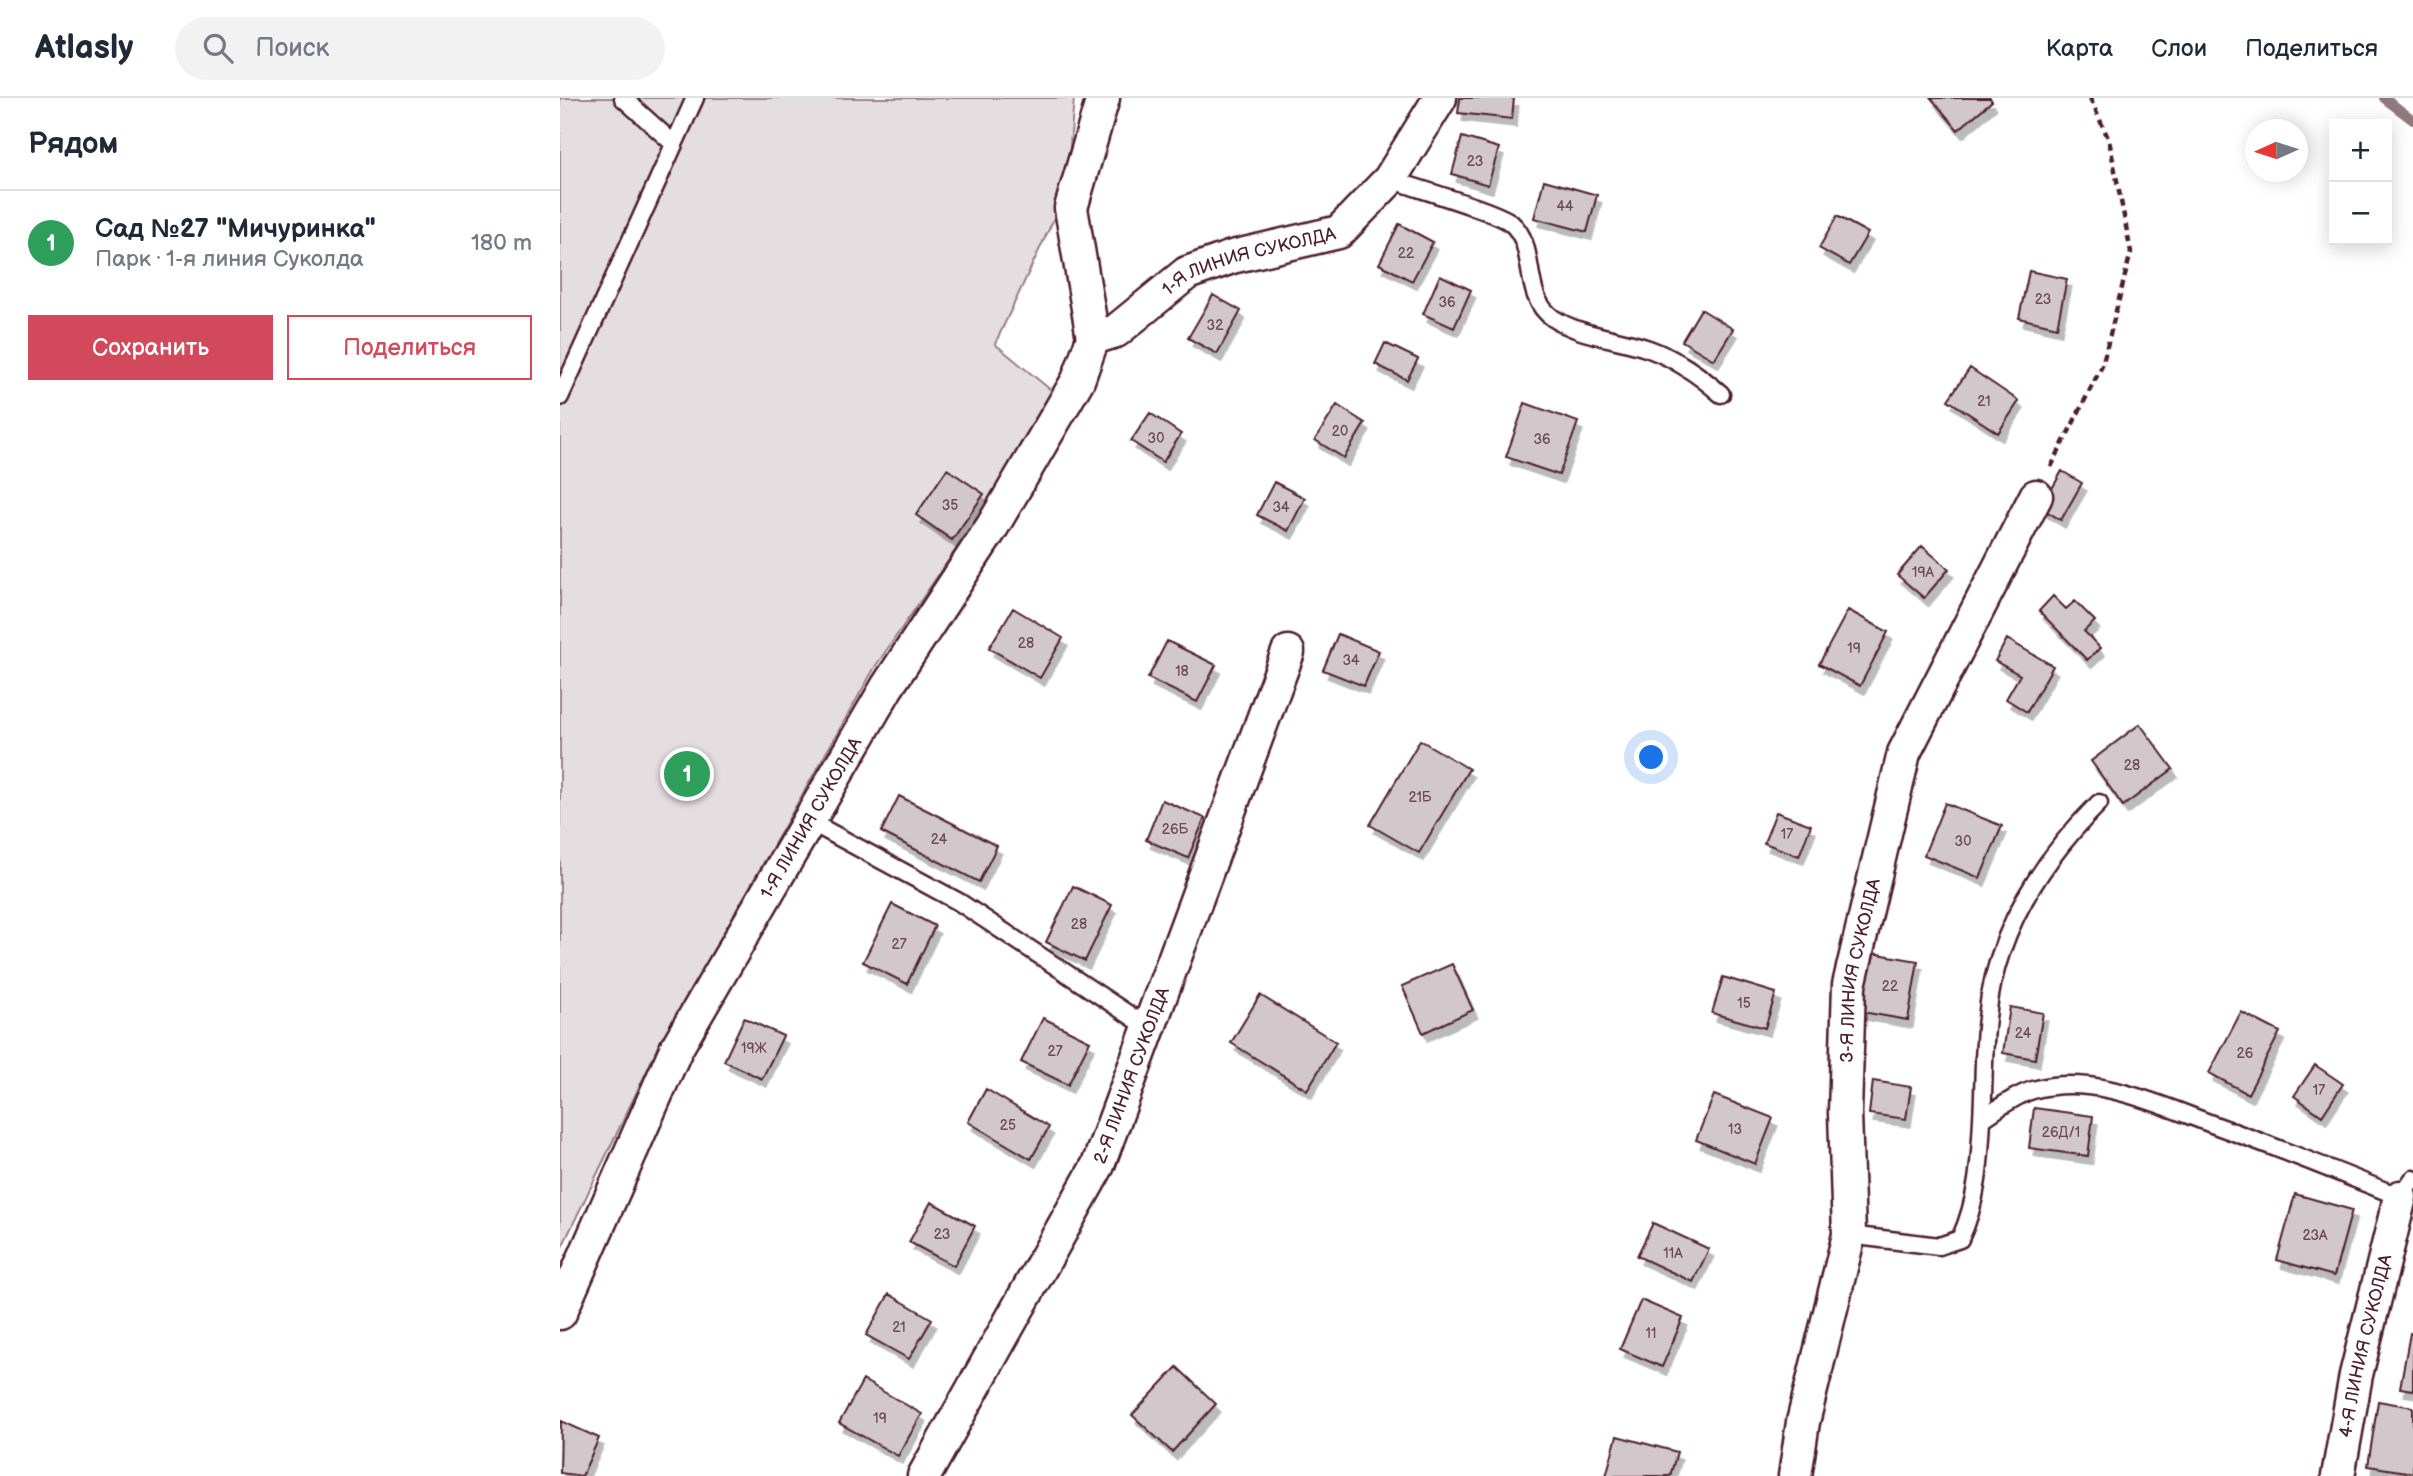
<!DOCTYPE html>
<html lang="ru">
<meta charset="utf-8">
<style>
:root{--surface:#fff;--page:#f2f2f3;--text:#1f2937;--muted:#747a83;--line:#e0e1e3;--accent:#d1495b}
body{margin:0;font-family:"Balsamiq Sans",sans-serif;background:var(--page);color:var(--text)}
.controls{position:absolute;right:21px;top:21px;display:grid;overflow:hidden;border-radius:0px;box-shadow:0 4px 18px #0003}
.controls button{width:63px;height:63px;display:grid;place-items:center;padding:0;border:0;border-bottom:2px solid var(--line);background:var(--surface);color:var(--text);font:35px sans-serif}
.compass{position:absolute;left:1685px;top:21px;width:63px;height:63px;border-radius:50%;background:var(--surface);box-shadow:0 4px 18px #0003;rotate:267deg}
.you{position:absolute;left:1092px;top:660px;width:24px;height:24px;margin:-18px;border:5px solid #fff;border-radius:50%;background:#1a73e8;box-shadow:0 0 0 10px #1a73e833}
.badge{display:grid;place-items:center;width:46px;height:46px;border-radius:50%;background:var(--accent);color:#fff;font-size:23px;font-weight:700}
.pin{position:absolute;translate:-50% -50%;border:4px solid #fff;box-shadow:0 2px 7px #0006}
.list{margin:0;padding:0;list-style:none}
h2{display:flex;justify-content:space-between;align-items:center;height:91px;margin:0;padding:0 28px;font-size:30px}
h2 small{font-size:23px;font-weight:400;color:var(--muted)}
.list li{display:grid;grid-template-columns:46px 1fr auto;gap:21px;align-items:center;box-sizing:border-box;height:105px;padding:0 28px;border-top:2px solid var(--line)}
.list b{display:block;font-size:26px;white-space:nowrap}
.list p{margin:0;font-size:23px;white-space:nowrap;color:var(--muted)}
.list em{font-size:23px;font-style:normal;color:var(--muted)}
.actions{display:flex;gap:14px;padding:21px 28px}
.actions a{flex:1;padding:16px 0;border:2px solid var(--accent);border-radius:0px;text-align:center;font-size:24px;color:var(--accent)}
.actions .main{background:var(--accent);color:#fff}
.icon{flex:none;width:38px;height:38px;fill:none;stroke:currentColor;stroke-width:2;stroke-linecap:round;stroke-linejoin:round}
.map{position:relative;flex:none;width:1853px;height:1378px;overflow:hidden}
header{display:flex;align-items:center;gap:42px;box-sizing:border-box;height:98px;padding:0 35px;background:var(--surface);border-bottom:2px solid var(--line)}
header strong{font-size:33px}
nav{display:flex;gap:38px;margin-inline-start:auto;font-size:24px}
.search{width:490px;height:63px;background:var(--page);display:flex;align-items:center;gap:18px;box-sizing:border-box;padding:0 24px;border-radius:38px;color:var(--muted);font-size:26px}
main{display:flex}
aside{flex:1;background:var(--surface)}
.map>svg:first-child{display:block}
.green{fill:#e5dee0;stroke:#987e86;stroke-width:2}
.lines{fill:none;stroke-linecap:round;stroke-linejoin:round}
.stream{stroke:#91787e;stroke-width:10}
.building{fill:#d2c7cb;stroke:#4a1f2b;stroke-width:2;filter:url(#shadow)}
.lane-casing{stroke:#4a1f2b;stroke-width:21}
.street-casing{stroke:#4a1f2b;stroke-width:37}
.path{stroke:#4a1f2b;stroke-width:4.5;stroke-dasharray:7 5;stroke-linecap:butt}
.lane{stroke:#fff;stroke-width:16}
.street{stroke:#fff;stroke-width:32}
.labels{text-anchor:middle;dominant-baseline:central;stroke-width:5;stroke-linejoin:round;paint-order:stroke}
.number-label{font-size:14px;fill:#6c4953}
.street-label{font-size:18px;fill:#4a1f2b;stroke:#fff}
</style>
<header>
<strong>Atlasly</strong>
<div class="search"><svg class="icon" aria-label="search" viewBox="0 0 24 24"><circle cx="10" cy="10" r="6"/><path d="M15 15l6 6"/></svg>Поиск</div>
<nav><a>Карта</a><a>Слои</a><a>Поделиться</a></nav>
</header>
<main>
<aside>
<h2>Рядом<small></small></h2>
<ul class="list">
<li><span class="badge" style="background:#2e9e5b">1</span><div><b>Сад №27 &quot;Мичуринка&quot;</b><p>Парк · 1-я линия Суколда</p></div><em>180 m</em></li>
</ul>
<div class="actions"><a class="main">Сохранить</a><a>Поделиться</a></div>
</aside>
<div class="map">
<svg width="1853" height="1378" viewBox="0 0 1853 1378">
<defs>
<filter id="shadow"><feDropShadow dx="4.5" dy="8" stdDeviation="0" flood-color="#0004"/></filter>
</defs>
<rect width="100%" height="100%" fill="#fff"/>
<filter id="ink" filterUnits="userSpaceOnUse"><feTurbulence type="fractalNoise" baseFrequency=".0143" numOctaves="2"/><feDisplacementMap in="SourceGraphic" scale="14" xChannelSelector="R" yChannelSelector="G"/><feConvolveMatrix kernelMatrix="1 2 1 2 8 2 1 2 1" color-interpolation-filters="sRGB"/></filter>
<g filter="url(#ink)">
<path class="green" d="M0,0H514L506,95L435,246L492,293L425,409L315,569L97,952L0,1153Z"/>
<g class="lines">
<path class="stream" d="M1824,0L1853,22"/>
</g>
<path class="building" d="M900,0H954L952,21L898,15Z
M1371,0H1430L1432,3L1398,32Z
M902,39L939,50L928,87L892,76Z
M984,82L1037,97L1027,134L974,120Z
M1277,118L1308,135L1289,167L1259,150Z
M839,126L873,144L852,183L819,166Z
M1469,173L1507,181L1497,229L1459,220Z
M880,177L911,192L894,230L863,216Z
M653,197L681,213L657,256L628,240Z
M1141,211L1173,231L1154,262L1122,243Z
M825,245L858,261L847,282L815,266Z
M1410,270L1459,303L1438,335L1388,302Z
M965,305L1018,324L999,377L946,359Z
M777,307L805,325L784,360L755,342Z
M590,315L621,336L603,364L571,343Z
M387,371L424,396L392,442L356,417Z
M1502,373L1522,385L1501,422L1481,410Z
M714,384L745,400L728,433L697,417Z
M1362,448L1389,471L1364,500L1337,477Z
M1493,498L1506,511L1515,503L1535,523L1524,533L1540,550L1527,562L1479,513Z
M453,510L503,540L480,580L429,550Z
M1288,512L1328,534L1300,588L1259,566Z
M778,536L819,553L804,588L763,572Z
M1447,541L1493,568L1467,614L1446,601L1460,577L1435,563Z
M607,543L656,567L637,604L588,580Z
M1580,626L1613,671L1563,708L1531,663Z
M860,642L909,671L859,755L810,727Z
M339,698L437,748L419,784L321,734Z
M602,702L645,720L628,760L586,742Z
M1385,705L1442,728L1420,780L1364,757Z
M1216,714L1251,727L1239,758L1204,745Z
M513,788L552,807L525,863L486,844Z
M332,806L375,828L347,886L303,864Z
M1312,855L1358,863L1348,922L1302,914Z
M892,866L913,912L863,935L842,888Z
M1163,879L1216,895L1205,930L1152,915Z
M700,897L776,944L747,992L671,945Z
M1450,909L1483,915L1475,961L1443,955Z
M1681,914L1720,934L1688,996L1649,975Z
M184,920L223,938L202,981L164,963Z
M483,920L530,943L508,987L461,964Z
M1755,967L1783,986L1762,1018L1734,998Z
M1313,983L1351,989L1346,1021L1309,1016Z
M426,991L489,1029L471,1061L408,1024Z
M1154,997L1213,1020L1195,1066L1136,1042Z
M1474,1010L1533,1018L1528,1058L1469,1050Z
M1735,1096L1792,1112L1774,1178L1717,1162Z
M371,1104L415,1128L394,1168L349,1144Z
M1093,1125L1149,1151L1133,1184L1077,1158Z
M329,1196L372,1221L349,1261L306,1237Z
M1081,1202L1123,1220L1102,1269L1060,1251Z
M1850,1235L1853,1236V1292L1840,1290Z
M617,1269L656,1306L612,1354L572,1317Z
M303,1282L362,1316L338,1358L279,1325Z
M1818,1303L1853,1309V1375L1808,1368Z
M1,1323L39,1340L22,1378L0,1375Z
M1057,1338L1117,1354L1110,1378H1046Z"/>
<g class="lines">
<g class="lane-casing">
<path id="lane" d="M63,0L114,46
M830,81C852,89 939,114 951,125C979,149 960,197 993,220C1020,238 1059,240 1089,251C1117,261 1139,277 1161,296
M0,299L135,0
M247,722L399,804L589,930
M1422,1021C1424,988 1423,953 1427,920C1435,835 1480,764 1539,705
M1289,1137L1379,1148L1400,1141C1418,1103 1420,1062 1422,1021C1438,1011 1455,997 1473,992C1534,974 1604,1009 1660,1029C1721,1051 1781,1075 1840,1099L1853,1081"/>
</g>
<g class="street-casing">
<g id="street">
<path id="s1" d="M533,240L556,233L627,175L672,159L779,134L830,81L880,0"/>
<path id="s2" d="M0,1215L116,951L327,589L432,429L518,282L533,240L511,110L543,0"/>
<path id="s3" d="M364,1378L538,1067L728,554"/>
<path id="s4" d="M1235,1378L1243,1324L1289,1137L1285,1015L1289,887L1344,655L1476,398"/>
<path id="s5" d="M1778,1378L1796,1277L1840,1099"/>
</g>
</g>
<path class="path" d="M1491,369L1542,268L1571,154L1549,42L1530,0"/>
<use href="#lane" class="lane"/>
<use href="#street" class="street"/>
</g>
</g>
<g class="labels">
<g class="number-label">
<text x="915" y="63">23</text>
<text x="1005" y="108">44</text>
<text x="846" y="155">22</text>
<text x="1483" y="201">23</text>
<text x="887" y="204">36</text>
<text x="655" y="227">32</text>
<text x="1424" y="303">21</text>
<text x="780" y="333">20</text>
<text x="596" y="340">30</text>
<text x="982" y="341">36</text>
<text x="390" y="407">35</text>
<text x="721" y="409">34</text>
<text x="1363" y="474">19А</text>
<text x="466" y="545">28</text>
<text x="1294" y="550">19</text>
<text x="791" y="562">34</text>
<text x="622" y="573">18</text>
<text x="1572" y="667">28</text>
<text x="860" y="699">21Б</text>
<text x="615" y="731">26Б</text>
<text x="1227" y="736">17</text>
<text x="379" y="741">24</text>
<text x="1403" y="743">30</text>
<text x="519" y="826">28</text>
<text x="339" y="846">27</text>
<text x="1330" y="888">22</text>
<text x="1184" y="905">15</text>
<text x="1463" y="935">24</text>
<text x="194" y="950">19Ж</text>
<text x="495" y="953">27</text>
<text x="1685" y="955">26</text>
<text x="1759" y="992">17</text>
<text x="448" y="1027">25</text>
<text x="1175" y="1031">13</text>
<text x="1501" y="1034">26Д/1</text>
<text x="382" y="1136">23</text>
<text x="1755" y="1137">23А</text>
<text x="1113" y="1155">11А</text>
<text x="339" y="1229">21</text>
<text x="1091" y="1235">11</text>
<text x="320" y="1320">19</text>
</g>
<g class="street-label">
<text stroke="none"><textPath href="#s1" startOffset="178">1-Я ЛИНИЯ СУКОЛДА</textPath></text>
<text stroke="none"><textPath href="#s2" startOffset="556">1-Я ЛИНИЯ СУКОЛДА</textPath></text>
<text stroke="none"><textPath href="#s4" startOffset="513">3-Я ЛИНИЯ СУКОЛДА</textPath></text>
<text stroke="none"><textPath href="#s3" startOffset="452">2-Я ЛИНИЯ СУКОЛДА</textPath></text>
<text stroke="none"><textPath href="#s5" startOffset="133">4-Я ЛИНИЯ СУКОЛДА</textPath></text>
</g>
</g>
</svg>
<div class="controls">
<button>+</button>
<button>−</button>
</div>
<svg class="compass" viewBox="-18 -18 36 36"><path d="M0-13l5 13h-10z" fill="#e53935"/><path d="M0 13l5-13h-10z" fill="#747a83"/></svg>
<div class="you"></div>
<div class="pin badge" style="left:127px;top:676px;background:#2e9e5b">1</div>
</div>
</main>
